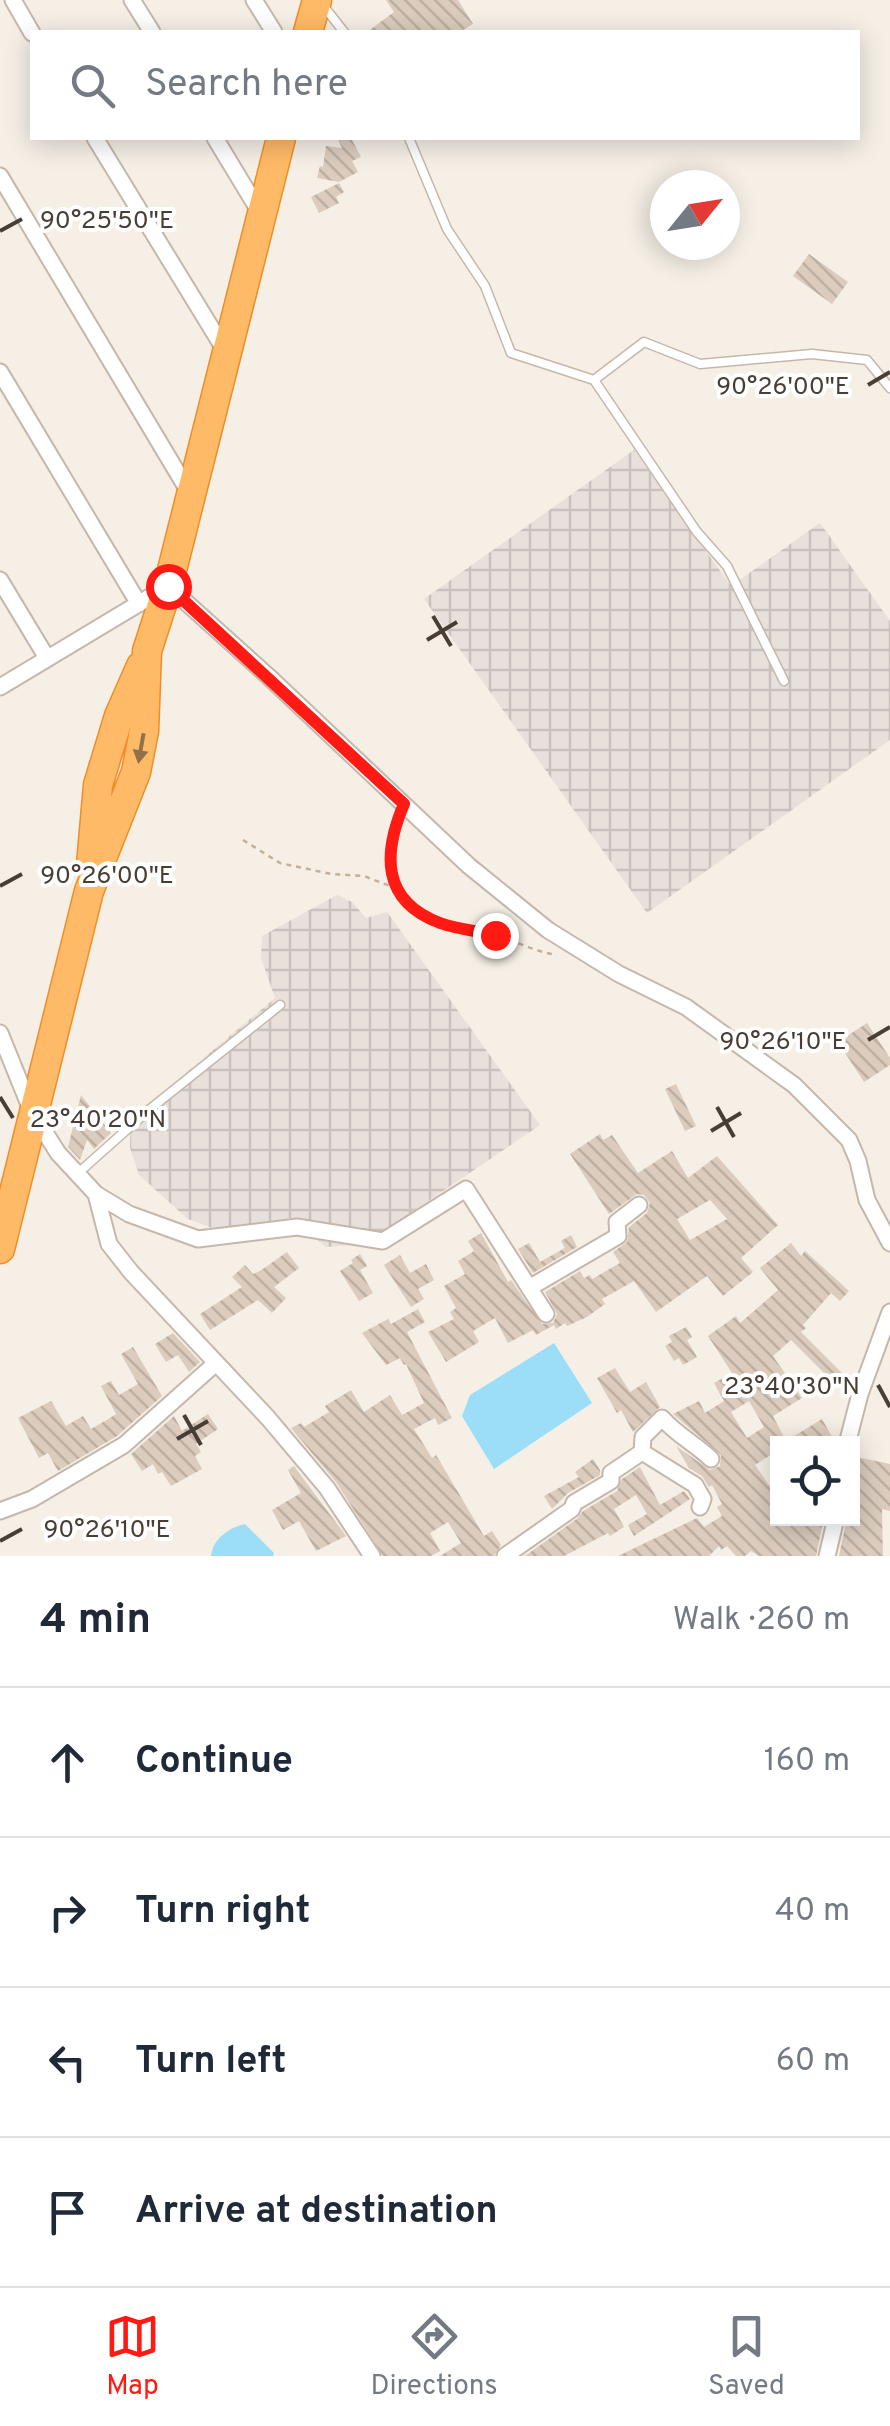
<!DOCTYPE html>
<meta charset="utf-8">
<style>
:root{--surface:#fff;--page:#f2f2f3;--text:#1f2937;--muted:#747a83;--line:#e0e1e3;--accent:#ff1a13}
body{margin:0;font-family:Overpass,sans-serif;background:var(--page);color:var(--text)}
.controls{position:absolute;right:30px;bottom:30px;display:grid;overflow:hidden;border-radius:0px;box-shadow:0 5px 25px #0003}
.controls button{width:90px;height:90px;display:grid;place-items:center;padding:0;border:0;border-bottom:2px solid var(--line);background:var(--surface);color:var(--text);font:50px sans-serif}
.compass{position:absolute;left:650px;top:170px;width:90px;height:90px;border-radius:50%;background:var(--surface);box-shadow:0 5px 25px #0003;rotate:60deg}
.stop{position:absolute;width:30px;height:30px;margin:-22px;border:8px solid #ff1a13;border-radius:50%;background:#fff}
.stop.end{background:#ff1a13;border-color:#fff;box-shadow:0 2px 10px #0008}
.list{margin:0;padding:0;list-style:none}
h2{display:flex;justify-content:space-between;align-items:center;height:130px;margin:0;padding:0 40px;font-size:42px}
h2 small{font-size:32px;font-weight:400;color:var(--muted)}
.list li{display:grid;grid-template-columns:65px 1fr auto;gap:30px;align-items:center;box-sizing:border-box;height:150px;padding:0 40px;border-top:2px solid var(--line)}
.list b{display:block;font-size:38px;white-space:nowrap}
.list em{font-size:32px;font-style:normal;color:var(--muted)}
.icon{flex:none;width:55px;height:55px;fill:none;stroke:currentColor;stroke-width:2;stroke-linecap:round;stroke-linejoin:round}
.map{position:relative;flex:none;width:890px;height:1556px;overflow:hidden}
.search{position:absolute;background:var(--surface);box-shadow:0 5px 25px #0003;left:30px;right:30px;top:30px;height:110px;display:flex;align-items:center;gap:25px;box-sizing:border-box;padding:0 35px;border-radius:0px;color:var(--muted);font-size:38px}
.sheet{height:730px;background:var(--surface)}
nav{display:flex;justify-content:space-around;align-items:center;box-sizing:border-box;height:140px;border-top:2px solid var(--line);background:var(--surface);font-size:28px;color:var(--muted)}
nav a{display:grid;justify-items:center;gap:5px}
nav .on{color:var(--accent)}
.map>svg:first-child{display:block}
.industrial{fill:url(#industrial-grid)}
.water{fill:#9cdef8}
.building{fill:url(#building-back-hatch);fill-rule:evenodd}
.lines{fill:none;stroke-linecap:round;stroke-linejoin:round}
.lane-casing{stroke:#c5b8ab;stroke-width:11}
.street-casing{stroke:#c5b8ab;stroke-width:19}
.highway-casing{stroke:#ef8d27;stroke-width:31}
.path{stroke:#c5af97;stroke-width:2.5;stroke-dasharray:5 5;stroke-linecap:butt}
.lane{stroke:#fff;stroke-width:8}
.street{stroke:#fff;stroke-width:15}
.highway{stroke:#ffba67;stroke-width:28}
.oneway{fill:#927049}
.route{stroke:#ff1a13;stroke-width:12}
.ticks{fill:none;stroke:#493e35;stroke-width:4}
.ticks-label{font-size:25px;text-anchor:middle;fill:#493e35;stroke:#fff;stroke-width:8;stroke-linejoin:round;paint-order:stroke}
</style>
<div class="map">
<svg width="890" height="1556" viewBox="0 0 890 1556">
<defs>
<pattern id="industrial-grid" width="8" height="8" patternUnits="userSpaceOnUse" patternTransform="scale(2.5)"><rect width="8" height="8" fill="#e7e0db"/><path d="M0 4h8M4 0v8" fill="none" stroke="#c8c1bd"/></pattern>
<pattern id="building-back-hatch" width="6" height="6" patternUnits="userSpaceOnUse" patternTransform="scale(2.5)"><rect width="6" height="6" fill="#dbccbd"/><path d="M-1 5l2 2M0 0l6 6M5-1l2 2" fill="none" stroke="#bdb0a3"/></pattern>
</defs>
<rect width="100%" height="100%" fill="#f5efe6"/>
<path class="industrial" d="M634,450L731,586L820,523L890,621V740L647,913L424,599Z
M337,895L352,902L366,918L387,912L540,1125L365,1244L326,1247L290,1218L220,1231L188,1219L139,1175L130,1148L131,1119L275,998L261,958L262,936Z"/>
<path class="water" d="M554,1343L592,1403L494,1469L462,1416L470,1395Z
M245,1524L274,1553L273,1556H211C213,1539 228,1528 245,1524Z"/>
<path class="building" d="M386,0H458L473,24L460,32H367L394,12Z
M337,138H351L361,157L352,161L358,172L339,182L317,178L320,166L323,167L326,146L342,148Z
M339,183L344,192L336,197L339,203L319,213L311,197Z
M809,254L848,282L832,304L793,276Z
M867,1023L890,1058V1065L864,1082L838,1042Z
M676,1084L696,1126L685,1131L665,1089Z
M81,1095L111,1133L94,1149L87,1140L80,1160L68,1147Z
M600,1134L603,1140L612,1135L638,1173L672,1151L688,1178L717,1156L778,1225L741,1258L753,1272L723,1296L707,1276L656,1312L634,1281L602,1299L605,1304L587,1317L567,1326L565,1323L556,1329L554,1325L536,1335L533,1330L508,1343L495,1318L473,1331L479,1342L446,1362L428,1332L454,1319L450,1312L456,1308L444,1286L465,1274L458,1261L474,1251L468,1241L481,1233L508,1282L511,1280L542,1324L553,1323L557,1314L545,1292L580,1271L584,1278L590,1275L592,1279L620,1263L613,1252L627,1242L629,1227L647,1213L650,1203L644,1195L637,1194L609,1214L570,1154ZM710,1200L727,1219L690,1240L677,1219Z
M571,1235L577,1247L533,1273L518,1249L529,1243L540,1262L565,1248L561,1241Z
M791,1243L801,1256L805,1251L849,1291L840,1301L831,1293L803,1325L806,1328L801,1332L848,1379L839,1388L791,1340L773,1356L802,1398L773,1416L786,1441L822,1419L836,1444H778V1450L755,1465L778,1498V1518H824L816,1556H759L751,1551L745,1556H736L727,1546L721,1550L719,1546L709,1556H618L697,1518L704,1527L722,1516L717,1507L722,1504L712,1485L709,1487L702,1476L689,1468L676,1446L710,1470L720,1466L721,1455L673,1414L699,1401L705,1413L724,1401L714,1383L732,1373L708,1336L736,1316L740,1323L778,1290L760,1268ZM749,1401L764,1427L747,1438L731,1412Z
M287,1252L299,1268L274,1287L286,1298L272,1313L258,1300L210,1330L200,1314L242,1287L232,1277L245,1265L253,1274L260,1271Z
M360,1254L367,1266L360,1270L373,1293L359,1301L340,1271L353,1263L351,1260Z
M400,1255L410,1273L426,1264L434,1280L418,1289L424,1299L411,1307L384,1265Z
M418,1309L425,1322L407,1332L452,1418L438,1425L435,1418L414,1429L432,1458L436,1455L484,1536L492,1531L501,1545L494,1556H440L461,1543L448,1522L430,1533L440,1551L431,1556H383L336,1482L291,1428L301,1423L304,1427L329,1412L325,1406L351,1390L364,1412L390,1395L402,1415L424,1403L406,1364L404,1365L400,1358L386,1365L362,1333L388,1319L391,1324Z
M686,1327L692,1337L687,1340L697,1357L683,1365L679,1358L674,1361L665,1346L672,1342L669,1336Z
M173,1333L200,1362L189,1372L178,1355L166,1362L155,1344Z
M133,1347L162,1396L117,1436L58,1471L48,1453L39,1458L18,1418L51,1401L66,1426L83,1416L91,1429L110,1418L116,1414L101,1386L111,1381L119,1395L138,1384L121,1354Z
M615,1368L630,1392L646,1382L660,1407L633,1432L621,1410L617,1413L597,1378Z
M208,1414L218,1429L196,1444L201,1452L195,1456L202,1469L171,1486L162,1472L158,1474L153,1464L142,1471L131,1454L174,1416L182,1431Z
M852,1456L890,1464V1511L882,1509L883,1556H839L847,1518H852Z
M593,1459L600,1470V1475L568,1493L552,1509L544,1496L579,1477L575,1472Z
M294,1466L346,1536L316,1551L299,1521L283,1530L272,1510L301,1493L288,1470Z
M640,1467L660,1505L684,1491L690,1499L634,1536L628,1525L647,1514L636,1495L614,1509L624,1527L610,1536L608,1533L564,1556H525L578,1518L583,1511L617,1491L622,1479Z"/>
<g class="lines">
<g class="lane-casing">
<path id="lane" d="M322,4L344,32
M409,138L447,229L485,286L511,353L594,380L697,532L727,566L784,681
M594,380L644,342L700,364L812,354L867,360L890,388
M77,1174L150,1109L280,1005"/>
</g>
<g class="street-casing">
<path id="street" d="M13,0L32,33
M132,0L152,32
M254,0L274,32
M95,138L226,352
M215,138L261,214
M0,176L189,492
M0,372L139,604
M0,580L47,658
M0,687L168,586L269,677L469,866L548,930L619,974L686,1007L794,1085L849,1140L858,1161L867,1200L890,1243
M0,1033L32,1112L58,1153L96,1194L109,1244L131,1272L268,1418L327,1488L372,1556
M96,1194L129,1214L198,1239L297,1227L383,1241L466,1189L546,1314
M529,1288L618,1236L617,1222L639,1205
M847,1444L860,1394L890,1312
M642,1452L695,1485L703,1499L700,1507
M0,1511L32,1499L124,1445L216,1363
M505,1556L572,1509L574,1503L611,1481V1473L642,1452L643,1437L662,1418C677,1435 694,1443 711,1459
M827,1556L836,1518"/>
</g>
<g class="highway-casing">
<path id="highway" d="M308,32L317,0
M91,865L98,785L119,716L141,666
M0,1249L89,891L136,772L144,731L147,651L168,586L281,138"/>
</g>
<path class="path" d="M398,817C380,860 393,900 436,922C454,930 478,930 498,936C518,942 536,952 557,955
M243,840L280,863L331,874L364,876L395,888"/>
<use href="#lane" class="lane"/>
<use href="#street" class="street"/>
<use href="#highway" class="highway"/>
</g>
<defs><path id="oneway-solid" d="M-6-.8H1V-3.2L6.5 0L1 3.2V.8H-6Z" transform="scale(2.5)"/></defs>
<use class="oneway" href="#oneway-solid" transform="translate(141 748) rotate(100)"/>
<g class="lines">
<path class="route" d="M168,586L404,804C383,853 381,901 440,923C457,929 477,931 495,935"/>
</g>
<path class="ticks" d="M0,231L22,219M868,385L890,372M433,616L451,646M427,640L457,622M0,886L22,874M868,1040L890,1027M0,1097L13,1118M717,1107L734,1137M711,1131L741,1113M878,1385L890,1407M184,1415L201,1445M177,1439L208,1421M0,1541L22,1529"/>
<g class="ticks-label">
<text x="107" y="228">90°25'50"E</text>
<text x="783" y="394">90°26'00"E</text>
<text x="107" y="883">90°26'00"E</text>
<text x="783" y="1049">90°26'10"E</text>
<text x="98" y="1127">23°40'20"N</text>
<text x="792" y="1394">23°40'30"N</text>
<text x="107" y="1537">90°26'10"E</text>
</g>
</svg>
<div class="controls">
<button><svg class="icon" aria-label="locate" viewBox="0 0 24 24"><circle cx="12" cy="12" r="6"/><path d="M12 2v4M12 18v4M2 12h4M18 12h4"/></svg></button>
</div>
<svg class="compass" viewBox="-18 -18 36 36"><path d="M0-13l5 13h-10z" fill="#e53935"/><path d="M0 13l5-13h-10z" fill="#747a83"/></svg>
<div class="stop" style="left:168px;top:586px"></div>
<div class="stop end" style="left:495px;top:935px"></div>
<div class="search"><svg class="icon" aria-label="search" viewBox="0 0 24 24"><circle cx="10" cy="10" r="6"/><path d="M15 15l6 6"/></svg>Search here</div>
</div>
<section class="sheet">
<h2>4 min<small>Walk · 260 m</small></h2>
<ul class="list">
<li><svg class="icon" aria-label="ahead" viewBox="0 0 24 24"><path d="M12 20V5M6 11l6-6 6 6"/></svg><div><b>Continue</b></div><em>160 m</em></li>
<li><svg class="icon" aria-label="right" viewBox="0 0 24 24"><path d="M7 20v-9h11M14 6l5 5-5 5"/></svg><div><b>Turn right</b></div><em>40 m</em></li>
<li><svg class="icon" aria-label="left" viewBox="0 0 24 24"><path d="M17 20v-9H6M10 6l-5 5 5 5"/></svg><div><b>Turn left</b></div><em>60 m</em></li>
<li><svg class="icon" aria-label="arrive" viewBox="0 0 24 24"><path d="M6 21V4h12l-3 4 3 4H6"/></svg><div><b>Arrive at destination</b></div></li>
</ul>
</section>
<nav>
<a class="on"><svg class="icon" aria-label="map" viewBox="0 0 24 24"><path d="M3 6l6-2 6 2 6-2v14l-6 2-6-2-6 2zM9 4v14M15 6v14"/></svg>Map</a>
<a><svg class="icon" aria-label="directions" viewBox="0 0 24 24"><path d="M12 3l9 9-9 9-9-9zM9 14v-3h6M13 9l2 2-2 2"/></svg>Directions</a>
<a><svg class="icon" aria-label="saved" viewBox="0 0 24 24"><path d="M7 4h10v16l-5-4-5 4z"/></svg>Saved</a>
</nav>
